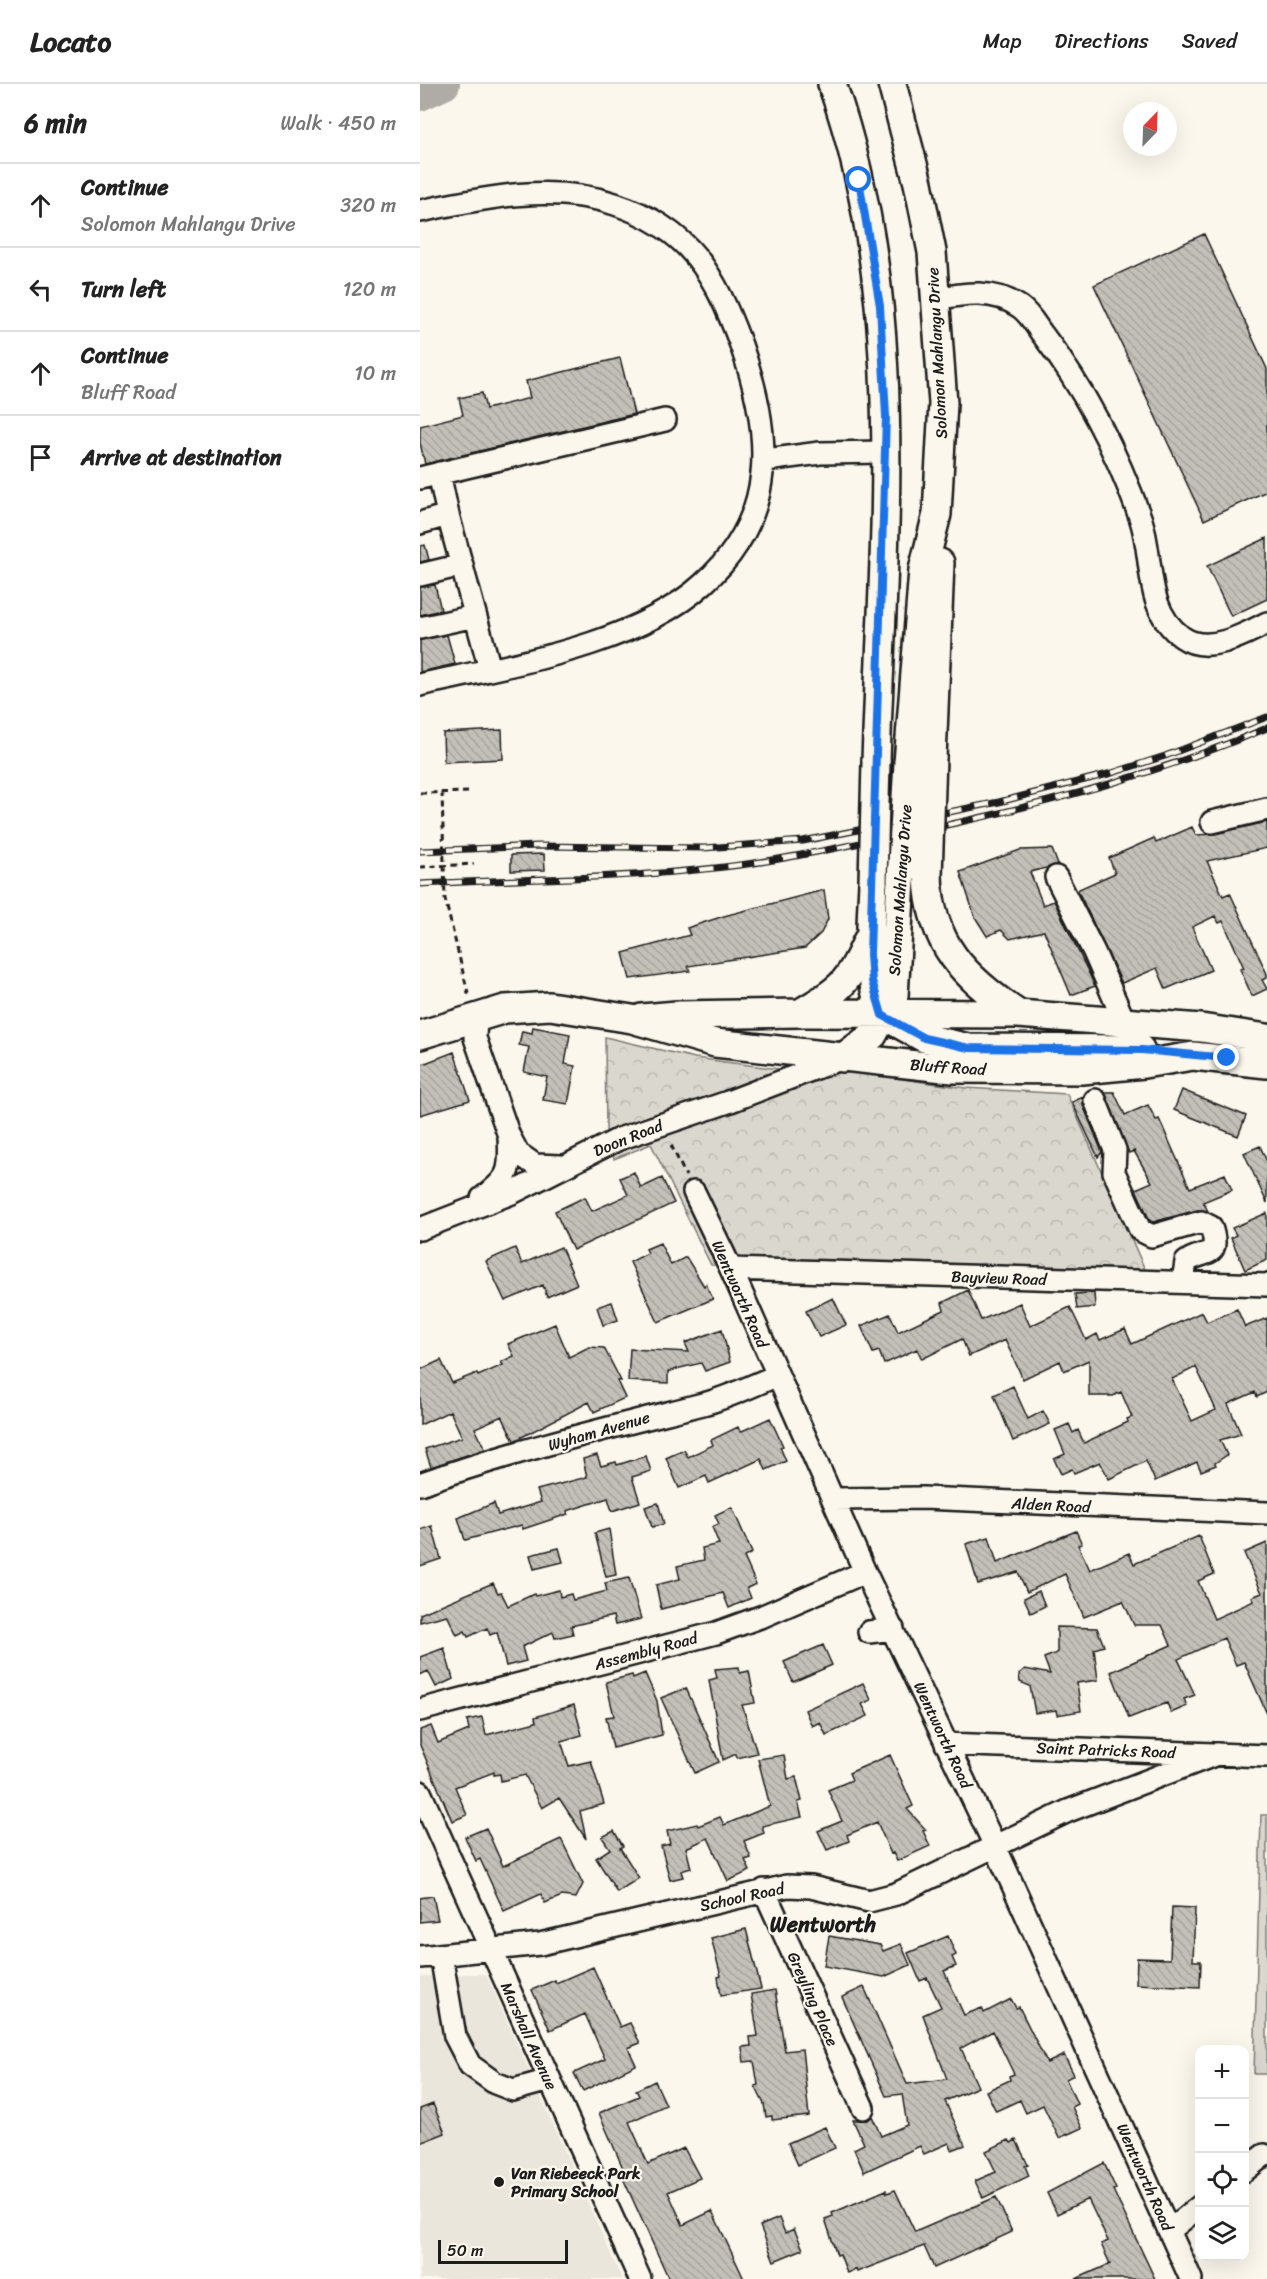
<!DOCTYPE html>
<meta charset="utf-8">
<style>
:root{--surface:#fff;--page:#f6f6f6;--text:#222;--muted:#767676;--line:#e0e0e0}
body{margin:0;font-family:Sriracha,sans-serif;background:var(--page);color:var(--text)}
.controls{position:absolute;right:18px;bottom:18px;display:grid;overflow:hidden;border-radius:12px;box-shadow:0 6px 24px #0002}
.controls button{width:54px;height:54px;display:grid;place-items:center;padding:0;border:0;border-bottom:2px solid var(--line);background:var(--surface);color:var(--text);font:30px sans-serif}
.compass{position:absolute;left:703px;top:18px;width:54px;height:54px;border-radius:50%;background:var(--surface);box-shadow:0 6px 24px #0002;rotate:23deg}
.scale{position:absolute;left:18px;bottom:15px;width:130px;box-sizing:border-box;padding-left:6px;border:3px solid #1c1c1c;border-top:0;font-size:16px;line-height:21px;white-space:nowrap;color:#1c1c1c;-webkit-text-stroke:4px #fbf7ec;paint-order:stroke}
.stop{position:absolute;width:18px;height:18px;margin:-14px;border:4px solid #1a73e8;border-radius:50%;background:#fff}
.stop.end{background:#1a73e8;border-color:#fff;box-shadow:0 2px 6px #0008}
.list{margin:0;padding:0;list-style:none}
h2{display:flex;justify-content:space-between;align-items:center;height:78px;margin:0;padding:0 24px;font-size:26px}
h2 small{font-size:20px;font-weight:400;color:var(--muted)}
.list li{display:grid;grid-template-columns:39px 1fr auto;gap:18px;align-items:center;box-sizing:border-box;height:84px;padding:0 24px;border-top:2px solid var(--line)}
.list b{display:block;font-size:22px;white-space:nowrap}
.list p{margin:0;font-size:20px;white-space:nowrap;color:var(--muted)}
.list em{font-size:20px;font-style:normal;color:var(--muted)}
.icon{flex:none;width:33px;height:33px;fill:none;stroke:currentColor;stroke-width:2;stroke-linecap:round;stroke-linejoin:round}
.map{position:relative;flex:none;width:847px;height:2195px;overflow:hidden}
header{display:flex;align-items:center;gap:36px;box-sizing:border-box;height:84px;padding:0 30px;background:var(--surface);border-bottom:2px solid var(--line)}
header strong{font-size:28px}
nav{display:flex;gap:33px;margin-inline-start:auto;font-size:21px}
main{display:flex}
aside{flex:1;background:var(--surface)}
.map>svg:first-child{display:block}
.built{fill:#eae6dc}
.green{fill:#dad7ce;stroke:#7b7a75;stroke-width:1.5}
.park{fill:url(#park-crowns);stroke:#7b7a75;stroke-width:1.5}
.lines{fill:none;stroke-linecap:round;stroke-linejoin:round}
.river{stroke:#afaca5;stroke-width:32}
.building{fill:url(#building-back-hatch);stroke:#1c1c1c;stroke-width:1.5;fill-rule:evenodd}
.minor-casing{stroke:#1c1c1c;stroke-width:26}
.major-casing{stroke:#1c1c1c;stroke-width:32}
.path{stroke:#1c1c1c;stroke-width:3;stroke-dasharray:6 4.5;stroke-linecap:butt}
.minor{stroke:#fbf7ec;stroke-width:21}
.major{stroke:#fbf7ec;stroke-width:27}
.rail-casing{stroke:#1c1c1c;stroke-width:7}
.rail{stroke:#fbf7ec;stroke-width:4.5;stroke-dasharray:14;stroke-linecap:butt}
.major-bridge-casing{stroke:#1c1c1c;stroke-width:32;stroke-linecap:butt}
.path-bridge{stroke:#1c1c1c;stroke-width:3;stroke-dasharray:6 4.5;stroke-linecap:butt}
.major-bridge{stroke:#fbf7ec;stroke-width:27}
.route{stroke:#1a73e8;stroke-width:8}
.poi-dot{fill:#1c1c1c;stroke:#fbf7ec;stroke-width:2}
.labels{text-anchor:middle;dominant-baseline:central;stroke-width:4.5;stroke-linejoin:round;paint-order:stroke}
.street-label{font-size:16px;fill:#1c1c1c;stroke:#fbf7ec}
.poi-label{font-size:16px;font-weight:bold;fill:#1c1c1c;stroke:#fbf7ec;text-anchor:start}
.district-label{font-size:22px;font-weight:bold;fill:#1c1c1c;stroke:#fbf7ec}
</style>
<header>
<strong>Locato</strong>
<nav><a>Map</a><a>Directions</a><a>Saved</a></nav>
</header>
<main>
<aside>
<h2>6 min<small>Walk · 450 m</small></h2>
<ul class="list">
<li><svg class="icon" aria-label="ahead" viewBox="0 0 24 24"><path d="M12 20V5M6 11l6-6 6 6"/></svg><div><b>Continue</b><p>Solomon Mahlangu Drive</p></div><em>320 m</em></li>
<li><svg class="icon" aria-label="left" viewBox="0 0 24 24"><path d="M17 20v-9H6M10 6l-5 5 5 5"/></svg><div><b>Turn left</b></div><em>120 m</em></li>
<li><svg class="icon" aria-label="ahead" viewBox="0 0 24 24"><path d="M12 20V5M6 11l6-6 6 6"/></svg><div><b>Continue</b><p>Bluff Road</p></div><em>10 m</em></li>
<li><svg class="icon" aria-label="arrive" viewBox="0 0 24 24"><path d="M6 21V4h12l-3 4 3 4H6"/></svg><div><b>Arrive at destination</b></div></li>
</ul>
</aside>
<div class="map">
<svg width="847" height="2195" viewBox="0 0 847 2195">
<defs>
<pattern id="park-crowns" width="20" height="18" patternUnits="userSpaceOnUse" patternTransform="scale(1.5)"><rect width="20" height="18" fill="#dad7ce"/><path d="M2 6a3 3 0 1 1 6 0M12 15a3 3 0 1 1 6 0" fill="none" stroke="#bab8b0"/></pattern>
<pattern id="building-back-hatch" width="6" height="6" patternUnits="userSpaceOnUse" patternTransform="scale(1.5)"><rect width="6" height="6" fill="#c3c0b8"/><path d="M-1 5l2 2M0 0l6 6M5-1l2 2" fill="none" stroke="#a7a49e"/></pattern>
</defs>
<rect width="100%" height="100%" fill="#fbf7ec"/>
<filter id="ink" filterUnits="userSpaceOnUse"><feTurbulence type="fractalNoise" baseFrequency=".0167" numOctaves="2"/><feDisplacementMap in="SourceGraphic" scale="12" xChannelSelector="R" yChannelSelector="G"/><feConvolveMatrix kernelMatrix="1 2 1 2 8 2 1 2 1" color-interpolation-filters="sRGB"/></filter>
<g filter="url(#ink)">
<path class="built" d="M24,1890H66L202,2195H0V1893Z"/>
<path class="green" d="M841,1731H847V1990H834Z"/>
<path class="park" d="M185,953L275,974L359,985L432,988L546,1004L647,1010L726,1188L291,1181L231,1060L194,1075L186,1047Z"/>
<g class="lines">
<path class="river" d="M0,11L24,0"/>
</g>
<path class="building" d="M784,150L847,285V407L784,436L674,201Z
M200,274L214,330L5,380L0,359V342L43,331L39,314L62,309L66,325L110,314L106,297Z
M847,454V515L811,532L787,482Z
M5,461L9,476L0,478V462Z
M15,501L21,526L0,531V503Z
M27,551L35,580L0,588V556Z
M82,646L83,675L24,678L23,649Z
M847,738V764L787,777L803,812L810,809L847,890V894L842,896L847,905L832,912L820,885L824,884L803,837L799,839L795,832L772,843L791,886L746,905L737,884L702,899L658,807L659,805L695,789L689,774L734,754L736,759L772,743L776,751L794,750Z
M632,765L638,781L610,788L623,821L634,817L675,902L651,911L624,847L590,855L581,846L567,852L555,833L540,788L600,766Z
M124,770L125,786L91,787V771Z
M404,806L408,835L401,849L385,864L268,882L270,887L210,895L203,869L270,851L267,844L304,832Z
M113,943L150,950L145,980L155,982L148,1020L123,1016L127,993L104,988L109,963L99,961L102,947L112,949Z
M34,968L50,1016L0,1031V981Z
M762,1006L826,1032L818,1052L754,1026Z
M685,1008H694L705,1031L728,1021L736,1036L739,1035L770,1104L805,1090L812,1106L783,1118L788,1127L777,1126L733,1138L730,1137L716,1105L732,1098L714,1067L709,1069Z
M663,1013V1021L682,1068L678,1073L652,1018Z
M840,1062L847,1078V1119L824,1069Z
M214,1088L221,1104L242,1094L254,1119L153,1166L135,1127L165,1113L172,1127L208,1111L200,1094Z
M847,1129V1176L825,1186L811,1154L816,1151L812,1144Z
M240,1159L251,1181L266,1173L284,1202L286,1200L293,1215L238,1238L210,1178L228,1169L226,1165Z
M141,1163L157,1200L127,1213L123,1201L85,1217L66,1177L95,1164L102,1180Z
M548,1206L561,1236L600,1219L610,1242L650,1223L666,1256L677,1250L680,1256L705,1245L712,1260L782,1228L787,1238L817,1225L825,1243L847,1234V1308L837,1313L835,1308L808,1320L821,1350L800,1356L807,1371L795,1379L796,1381L781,1387L777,1378L735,1397L726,1377L689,1395L680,1378L654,1389L652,1385L641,1390L634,1375L645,1370L635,1346L649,1340L653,1349L658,1346L664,1359L708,1338L707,1335L712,1333L701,1308L693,1312H669V1276L644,1287L640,1277L603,1295L585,1256L549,1272L542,1255L502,1275L497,1265L464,1280L459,1267L453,1269L441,1242L470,1230L478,1248L524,1226L522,1219ZM776,1283L796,1326L772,1337L752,1295Z
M674,1209L675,1223L657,1225L655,1210Z
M413,1214L426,1241L399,1253L386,1227Z
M192,1218L198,1236L183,1241L177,1223Z
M135,1240L149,1273L169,1263L184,1264L201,1297H197L205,1314L174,1328L169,1318L94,1357L82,1332L55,1344L65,1365L11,1383L5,1365L42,1353L30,1327L0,1341V1286L21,1276L32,1299L57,1289L58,1292L83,1281L81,1278L94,1272L88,1260Z
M302,1245L310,1278L285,1287L281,1279L260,1284L248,1288V1299L208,1297L210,1265L269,1268L265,1259Z
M593,1302L608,1335L623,1327L630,1340L593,1357L574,1311Z
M350,1334L363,1362L360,1363L366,1377L346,1386L341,1375L289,1399L286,1392L259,1404L246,1374L264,1366L268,1373L293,1361L291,1356L318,1343L320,1348Z
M177,1371L181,1382L196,1378L197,1381L226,1372L231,1387L212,1393L220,1418L192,1427L188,1414L147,1427L148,1430L103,1445L102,1441L45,1456L38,1434L74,1419L78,1431L121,1418L117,1406L167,1393L163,1375Z
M238,1419L244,1440L232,1443L225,1423Z
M312,1423L332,1469L324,1473L336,1500L327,1504L331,1514L309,1524L303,1509L241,1525L236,1501L260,1495L257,1482L284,1476L282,1464L299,1460L292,1443L299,1440L295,1431Z
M12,1442L21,1475L0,1482V1446Z
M189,1445L196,1491L186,1493L175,1449Z
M656,1447L662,1460L658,1461L670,1486L709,1469L714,1480L779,1452L794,1490L778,1497L794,1535L834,1517L832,1513L842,1509L824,1469L847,1459V1630L824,1578L816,1581L804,1554L758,1575L775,1611L764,1615L767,1622L751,1629L747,1619L709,1634L691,1588L751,1561L742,1541H714L703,1517L664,1533L645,1490L607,1508L598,1488L558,1500L546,1460L569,1453L577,1479Z
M139,1464L143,1478L114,1485L110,1471Z
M209,1494L221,1535L195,1541L193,1532L151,1542L153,1550L135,1554L133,1548L102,1563L106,1577L86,1582L77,1548L70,1551L67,1544L48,1553L45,1547L37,1551L27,1531L0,1538V1530L73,1499L78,1509L81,1508L88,1522L114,1510L115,1512L139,1506L140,1513L151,1510L153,1516L187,1507L185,1499Z
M619,1507L625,1522L611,1529L604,1514Z
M637,1543L677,1544L684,1562L674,1565L678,1596L657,1599L661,1627L637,1631L636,1626L615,1629L610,1602L600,1598L599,1590L605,1585L630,1590L624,1574L637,1569Z
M403,1561L412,1581L373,1598L364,1578Z
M24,1564L33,1595L16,1603L8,1587L0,1591V1573Z
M319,1583L320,1589L329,1587L335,1619L322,1621L337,1669L317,1674L316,1670L303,1676L289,1596L297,1594L295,1585Z
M225,1589L237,1617L242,1651L193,1664L186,1633L194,1632L186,1598L212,1591L213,1594Z
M443,1599L451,1616L442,1620L448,1632L406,1651L400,1638L392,1642L385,1626Z
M266,1604L299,1678L275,1689L241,1614Z
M154,1621L162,1651L141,1657L149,1682L171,1677L184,1720L160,1727L166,1755L139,1714L122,1724L105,1691L81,1697L80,1690L74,1691V1688L35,1703L47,1731L32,1737L0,1661V1646L11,1642L18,1659L49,1646L47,1636L62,1633L66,1651L116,1638L115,1633Z
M364,1671L368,1695L376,1693L382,1717L378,1718L382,1733L342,1742L344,1749L324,1757L331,1774L325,1776L330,1787L308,1797L288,1754L266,1764L271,1784L261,1787L263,1793L250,1796L241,1762L250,1760L247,1747L277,1740L278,1742L300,1733L304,1741L350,1722L338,1675Z
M470,1671L493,1722L487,1725L506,1746L503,1747L510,1762L477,1777L473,1769L471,1770L457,1738L427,1751L429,1757L407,1766L398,1747L422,1737L408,1706L432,1696L429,1689Z
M66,1744L83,1782L141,1755L163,1800L156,1814L142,1812L125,1819L121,1810L84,1827L60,1775L56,1777L45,1753Z
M194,1747L203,1762L200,1764L219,1794L197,1808L176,1774L190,1765L182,1753Z
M13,1812L18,1836L0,1838V1814Z
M752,1823L775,1824L773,1877H781L780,1903L716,1900L717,1874L750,1875Z
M326,1845L341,1905L301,1911L298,1893L301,1892L291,1854Z
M409,1852L460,1861L463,1867L481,1860L490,1881L464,1893L404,1882Z
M528,1852L536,1871L532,1873L536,1882L524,1887L544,1931L562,1924L564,1929L591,1915L596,1924L599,1923L627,1979L644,1971L654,1991L646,1995L657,2020L652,2023L662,2044L639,2054L623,2021L606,2029L600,2016L576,2027L566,2007L590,1996L589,1992L594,1990L573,1947L541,1964L558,2003L525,2017L545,2061L532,2066L529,2059L504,2070L500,2062L444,2088L434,2065L444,2060L433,2036H448L452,2032L461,2052L487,2041L482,2010L466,2012L422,1913L444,1903L487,2000L527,1995L503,1931L521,1923L507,1894L500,1897L488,1869Z
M173,1883L200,1943L210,1939L220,1959L208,1964L216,1981L163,2007L154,1989L185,1975L165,1930L130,1946L112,1906L135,1896L136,1899Z
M355,1906L365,1967L382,1965L389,2032L352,2036V2032L346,2033L344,2020L335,2002L338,2001L334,1977L324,1978L322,1963L331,1962L330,1953L338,1952L331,1910Z
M235,1997L246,2021L209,2038L228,2080L264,2064L280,2094L248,2108L263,2141L292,2127L324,2195H249L202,2092L206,2091L179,2029L219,2012L216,2006Z
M13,2020L25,2049L0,2059V2025Z
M405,2043L415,2064L378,2081L368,2059Z
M589,2056L591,2059L596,2056L608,2081L605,2082L609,2092L563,2114L555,2097L576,2088L566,2067Z
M684,2079L696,2105L693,2106L735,2195H656L690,2180L681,2160L688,2157L668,2115L637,2130L627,2109Z
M466,2106L467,2109L475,2106L495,2148L576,2113L592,2148L514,2184L504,2162L437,2188L436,2185L427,2189L420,2170L417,2171L405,2135L413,2132L412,2129Z
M359,2134L365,2149L374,2145L383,2165L354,2177L340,2142Z"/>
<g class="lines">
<g class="minor-casing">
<path id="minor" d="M0,127C63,114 132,99 195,120C271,145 295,191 321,261C352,349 359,432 283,500C215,562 88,581 0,601
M516,215C545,209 574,205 600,223C610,230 616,242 623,251C665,306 698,371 721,436C734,475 724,526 762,553C787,571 824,551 847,539
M346,376L400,369L466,368
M19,389L28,431
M0,394L245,336
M0,439L28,431L70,585
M0,491L42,481
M0,544L55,532
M792,738L847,725
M636,793L674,868L704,937
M56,933L55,954L89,1052L98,1069L115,1081L141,1082
M675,1016L695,1066L694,1088L720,1146L732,1152L781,1138L791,1143C802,1176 783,1165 766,1178L763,1197
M274,1108L311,1185L445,1488L575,1762L771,2195
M62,1114C90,1094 91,1087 89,1053
M0,1145L92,1109L199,1055L308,1018L422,974
M311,1185L847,1201
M0,1400C92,1367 189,1344 283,1320C308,1314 333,1301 356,1292
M414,1415L503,1414L847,1429
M449,1548L473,1545
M0,1626L296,1549L343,1532L445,1488
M526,1660L847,1672
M0,1708L220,2195
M344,1806L443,2024
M21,1871L35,1952L50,1981L75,1999L93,2006L129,1996
M0,1873L120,1860L367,1802L391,1803L449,1817L476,1810L648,1727L797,1670
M824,2087L844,2071
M749,2147L780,2122"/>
</g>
<g class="major-casing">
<path id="major" d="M412,0C489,217 463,452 456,678
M472,0L498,99L512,168L523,319L517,430L503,486L488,679
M512,674L520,479
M508,792C510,860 545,894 598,930
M453,798C451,844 446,887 462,931
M380,929C420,906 429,899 447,857
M463,931L504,954L549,964L720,965
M222,934L257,931L380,929L598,930L781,944L847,954
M0,951L85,925L130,922L212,935L295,959L533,985L662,986L724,980L773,972L847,980
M422,974L453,951L474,912L481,796"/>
</g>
<path class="path" d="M0,709L51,708
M0,783L54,780
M251,1061L266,1092"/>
<use href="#minor" class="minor"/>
<use href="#major" class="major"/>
<g class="rail-casing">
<path id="rail" d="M0,767L118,762L284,764L383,757L579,718L692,689L745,672L847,633
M0,800C98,795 197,795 295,784C352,778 408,766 464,754C596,728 723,696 847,644"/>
</g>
<use href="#rail" class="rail"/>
<g class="major-bridge-casing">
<path id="major-bridge" d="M508,792L512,674
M481,796L488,679
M453,798L456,678"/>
</g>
<path class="path-bridge" d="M22,708L25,815L49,913"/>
<use href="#major-bridge" class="major-bridge"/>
</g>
</g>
<g class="lines" filter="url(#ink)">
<path class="route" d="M439,96L460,222L466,332L450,871L452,897L462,931L504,954L549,964L722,966L807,974"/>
</g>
<circle class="poi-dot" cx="79" cy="2098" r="6"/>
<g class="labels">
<g class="street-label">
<text transform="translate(517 269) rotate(-93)">Solomon Mahlangu Drive</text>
<text transform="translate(480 806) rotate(-86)">Solomon Mahlangu Drive</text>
<text transform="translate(528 983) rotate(4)">Bluff Road</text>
<text transform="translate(208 1054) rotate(-22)">Doon Road</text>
<text transform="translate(579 1194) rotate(2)">Bayview Road</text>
<text transform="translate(320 1210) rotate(66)">Wentworth Road</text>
<text transform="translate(179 1347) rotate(-16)">Wyham Avenue</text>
<text transform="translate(631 1421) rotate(3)">Alden Road</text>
<text transform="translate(226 1567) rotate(-15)">Assembly Road</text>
<text transform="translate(523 1651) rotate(65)">Wentworth Road</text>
<text transform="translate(686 1666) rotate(2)">Saint Patricks Road</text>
<text transform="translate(322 1813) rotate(-12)">School Road</text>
<text transform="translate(393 1915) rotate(66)">Greyling Place</text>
<text transform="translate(109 1952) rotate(66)">Marshall Avenue</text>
<text transform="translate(725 2093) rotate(66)">Wentworth Road</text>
</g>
<g class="poi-label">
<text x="91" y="2089">Van Riebeeck Park<tspan x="91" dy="18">Primary School</tspan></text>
</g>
<g class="district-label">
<text x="403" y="1840">Wentworth</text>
</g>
</g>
</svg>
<div class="controls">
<button>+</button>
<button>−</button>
<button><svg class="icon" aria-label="locate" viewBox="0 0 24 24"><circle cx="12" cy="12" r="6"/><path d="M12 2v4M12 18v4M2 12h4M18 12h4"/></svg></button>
<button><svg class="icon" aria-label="layers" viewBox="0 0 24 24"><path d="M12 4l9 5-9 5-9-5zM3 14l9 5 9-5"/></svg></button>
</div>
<svg class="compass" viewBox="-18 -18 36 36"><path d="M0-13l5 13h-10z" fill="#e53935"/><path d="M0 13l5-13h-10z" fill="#767676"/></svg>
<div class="scale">50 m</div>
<div class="stop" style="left:439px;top:96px"></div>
<div class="stop end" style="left:807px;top:974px"></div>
</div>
</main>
